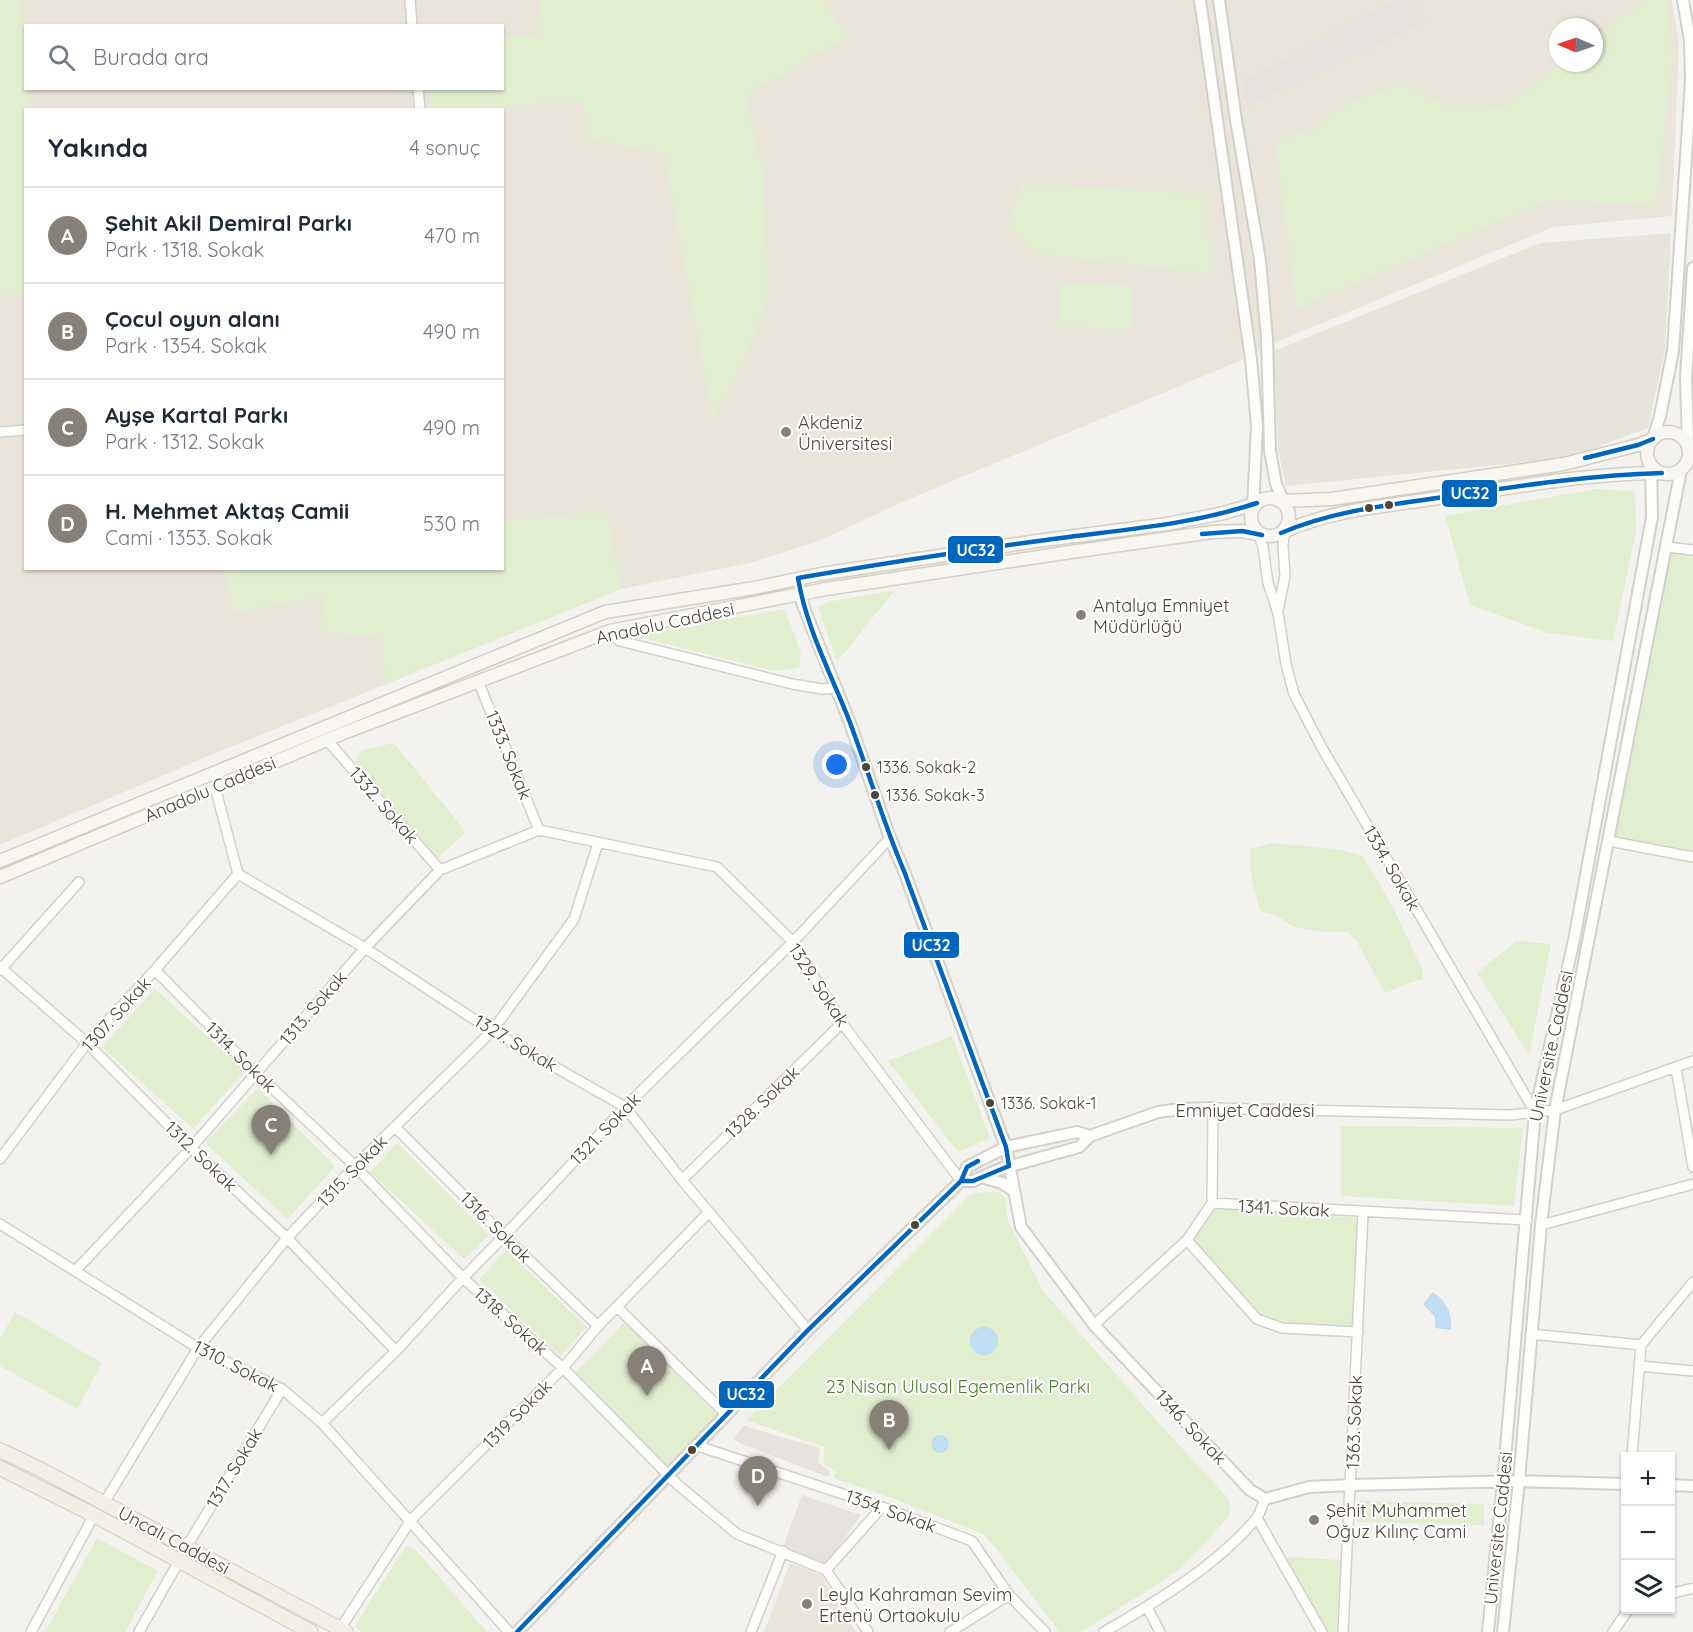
<!DOCTYPE html>
<html lang="tr">
<meta charset="utf-8">
<style>
:root{--surface:#fff;--page:#f6f6f7;--text:#1f2937;--muted:#747a83;--line:#e0e1e3;--accent:#868178}
body{margin:0;font-family:Quicksand,sans-serif;background:var(--page);color:var(--text)}
.controls{position:absolute;right:18px;bottom:18px;display:grid;overflow:hidden;border-radius:0px;box-shadow:0 2px 4px #0004}
.controls button{width:54px;height:54px;display:grid;place-items:center;padding:0;border:0;border-bottom:2px solid var(--line);background:var(--surface);color:var(--text);font:30px sans-serif}
.compass{position:absolute;left:1549px;top:18px;width:54px;height:54px;border-radius:50%;background:var(--surface);box-shadow:0 2px 4px #0004;rotate:272deg}
.you{position:absolute;left:837px;top:765px;width:21px;height:21px;margin:-15px;border:4px solid #fff;border-radius:50%;background:#1a73e8;box-shadow:0 0 0 9px #1a73e833}
.badge{display:grid;place-items:center;width:39px;height:39px;border-radius:50%;background:var(--accent);color:#fff;font-size:20px;font-weight:700}
.pin{position:absolute;translate:-50% -50px;filter:drop-shadow(0 2px 3px #0008)}
.pin::after{content:'';position:absolute;top:32px;width:21px;height:18px;background:inherit;clip-path:polygon(0 0,100% 0,50% 100%)}
.list{margin:0;padding:0;list-style:none}
h2{display:flex;justify-content:space-between;align-items:center;height:78px;margin:0;padding:0 24px;font-size:26px}
h2 small{font-size:20px;font-weight:400;color:var(--muted)}
.list li{display:grid;grid-template-columns:39px 1fr auto;gap:18px;align-items:center;box-sizing:border-box;height:96px;padding:0 24px;border-top:2px solid var(--line)}
.list b{display:block;font-size:22px;white-space:nowrap}
.list p{margin:0;font-size:20px;white-space:nowrap;color:var(--muted)}
.list em{font-size:20px;font-style:normal;color:var(--muted)}
.icon{flex:none;width:33px;height:33px;fill:none;stroke:currentColor;stroke-width:2;stroke-linecap:round;stroke-linejoin:round}
.map{position:relative;flex:none;width:1693px;height:1632px;overflow:hidden}
.search{position:absolute;background:var(--surface);box-shadow:0 2px 4px #0004;left:24px;top:24px;width:480px;height:66px;display:flex;align-items:center;gap:15px;box-sizing:border-box;padding:0 21px;border-radius:0px;color:var(--muted);font-size:22px}
.panel{position:absolute;background:var(--surface);box-shadow:0 2px 4px #0004;left:24px;top:108px;width:480px;height:462px;border-radius:0px}
.map>svg:first-child{display:block}
.residential{fill:#e7e4dc}
.education{fill:#eae5da;fill-rule:evenodd}
.green{fill:#e1eecf}
.parking{fill:#e6e3df}
.water{fill:#c0ddf1}
.lines{fill:none;stroke-linecap:round;stroke-linejoin:round}
.minor-casing{stroke:#d2d0cb;stroke-width:12}
.tertiary-casing{stroke:#d2d0cb;stroke-width:14}
.secondary-casing{stroke:#d3cfc5;stroke-width:15}
.primary-casing{stroke:#d6cebb;stroke-width:16}
.minor{stroke:#fdfdfc;stroke-width:9}
.tertiary{stroke:#fdfdfc;stroke-width:10}
.secondary{stroke:#f7f6f1;stroke-width:12}
.primary{stroke:#f2efe6;stroke-width:14}
.bus-1-casing{stroke:#fff;stroke-width:9}
.bus-1{stroke:#0065bd;stroke-width:4.5}
.poi-dot{fill:#868178;stroke:#fff;stroke-width:2}
.bus-dot{fill:#4b4439;stroke:#fff;stroke-width:2}
.labels{text-anchor:middle;dominant-baseline:central;stroke-width:4.5;stroke-linejoin:round;paint-order:stroke}
.bus-label{font-size:16px;fill:#4b4439;stroke:#fff;text-anchor:start}
.poi-label{font-size:18px;fill:#4b4439;stroke:#fff;text-anchor:start}
.street-label{font-size:18px;fill:#4b4439;stroke:#fff}
.park-label{font-size:18px;fill:#4a7f2a;stroke:#fff}
.line-badge{stroke:#fff;stroke-width:2}
.badge-label{font-size:16px;text-anchor:middle;font-weight:bold;fill:#fff}
</style>
<div class="map">
<svg width="1693" height="1632" viewBox="0 0 1693 1632">
<rect width="100%" height="100%" fill="#f4f2ee"/>
<path class="residential" d="M1671,233L1665,350L1648,428L1567,458L1286,486L1278,449L1274,351L1540,243Z"/>
<path class="education" d="M0,0H1672L1679,44L1672,216L1553,227L1274,343L1242,360L902,502L819,541L750,563L621,589L206,757L0,845ZM26,26H502V88H26ZM1558,27H1594V63H1558ZM26,110H502V568H26Z
M790,1563L822,1576L856,1632H764Z"/>
<path class="green" d="M0,0H21L25,53L26,88L28,89L30,109L26,110L25,298L0,293Z
M540,0H824L848,37L746,95L763,173L768,297L747,355L713,421L664,154L586,139L583,102L431,109L430,89L502,88L503,35L536,36Z
M1643,0H1666L1673,57L1656,206L1549,200L1296,309L1275,141L1316,127L1346,104L1400,84L1447,105L1505,107L1562,63H1594V38Z
M1021,184L1206,194L1210,274L1038,254L1008,225Z
M1061,283L1132,285L1131,330L1058,327Z
M1595,489L1635,491L1636,531L1613,641L1548,633L1470,605L1445,516Z
M607,511L621,589L385,684L382,637L321,633L323,597L233,613L225,569L502,568L503,521Z
M1667,547L1693,550V857L1609,841Z
M895,590L837,662L818,607L827,602Z
M785,609L801,653L799,668L775,671L635,636Z
M394,743L466,832L438,858L359,769L356,761L359,753L367,749Z
M1273,843L1342,850L1363,856L1393,907L1423,971L1422,980C1409,981 1398,989 1385,993L1357,942L1348,932H1325L1294,927L1276,915L1260,911L1251,875L1250,849Z
M1516,941L1551,944L1529,1055L1477,973Z
M155,989L245,1071L193,1129L102,1047Z
M952,1036L990,1138L958,1152L888,1061Z
M258,1088L335,1166L288,1219L205,1143Z
M1341,1126L1523,1128L1514,1206L1341,1196Z
M397,1143L489,1235L464,1259L370,1172Z
M986,1192H998L1005,1198L1008,1221L1043,1291L1164,1429L1229,1499L1230,1515L1206,1542L1177,1571L1153,1587L1081,1632H1060L985,1535L892,1498L833,1478L836,1472L824,1464V1447L746,1420L971,1194Z
M1215,1209L1359,1218L1352,1327L1282,1322L1260,1313L1194,1240Z
M506,1250L587,1327L560,1356L479,1279Z
M15,1312L102,1363L77,1409L0,1366V1339Z
M625,1322L719,1417L668,1467L574,1374Z
M1358,1501L1484,1504V1525L1357,1522Z
M97,1538L158,1571L125,1632H45Z
M406,1546L414,1548L487,1632H363L354,1627Z
M1286,1557L1341,1560L1336,1632H1327Z"/>
<path class="parking" d="M1396,0H1416L1426,21L1247,107L1243,81Z
M744,1426L820,1448L818,1462L830,1471L828,1477L739,1443L734,1438Z
M802,1495L861,1515L825,1566L783,1547Z"/>
<path class="water" d="M1433,1292C1446,1301 1453,1313 1451,1330L1435,1328V1317L1423,1304Z
M970 1341a14 14 0 1 1 28 0a14 14 0 1 1-28 0Z
M931 1444a9 9 0 1 1 18 0a9 9 0 1 1-18 0Z"/>
<g class="lines">
<g class="minor-casing">
<path id="minor" d="M410,0L412,26
M418,88L420,110
M0,432L26,430
M1257,531L1263,547L1268,583L1278,613L1286,664L1294,694L1322,748L1535,1112
M1667,547L1693,550
M1278,610L1285,576L1283,545L1285,529
M610,631L613,636L620,641L792,684L822,689L836,688
M478,681L539,830
M327,740L440,870
M215,787L238,874L365,948L492,1031L625,1107L682,1180L808,1330
M1609,841L1693,857
M0,967L87,1043L191,1148L287,1238L396,1351
M0,970L79,882
M155,970L256,1073L355,1166L463,1278L563,1368L677,1484L737,1534L826,1570L868,1632
M1676,1068L1693,1167
M395,1127L504,1236L598,1326
M0,1159L87,1043L155,970L238,874
M682,1180L842,1023
M1212,1203L1213,1108L1510,1115L1555,1110L1693,1061
M0,1224L198,1348L282,1389L322,1423L509,1632
M1541,1225L1693,1184
M1187,1240L1257,1319L1282,1328L1358,1332
M75,1271L191,1148L365,948L440,870L539,830L717,867L793,942L842,1023L961,1181
M617,1307L727,1415
M1094,1325L1187,1240L1212,1203L1527,1220
M1531,1334L1641,1345
M1640,1366L1693,1371
M322,1423L396,1351L463,1278L504,1236L625,1107L793,942L890,838
M698,1446L882,1507L972,1541L1009,1595L1045,1632
M1632,1456L1641,1345L1693,1282
M104,1503L198,1348L287,1238L355,1166L492,1031L574,919L598,843
M1257,1518L1322,1632
M187,1546L282,1389
M826,1570L882,1507
M1670,1594L1693,1588
M1147,1607L1160,1632
M340,1629L411,1520L563,1368L598,1326L709,1212
M31,1632L94,1515
M139,1632L179,1561
M751,1632L783,1551
M950,1632L1009,1595
M1104,1632C1156,1602 1216,1566 1255,1520C1260,1515 1262,1506 1265,1499
M1343,1632L1363,1213
M1613,1632L1628,1610"/>
</g>
<g class="tertiary-casing">
<path id="tertiary" d="M1200,0L1251,359L1257,426L1253,508
M1219,0L1236,120L1260,260L1267,339L1270,451L1276,484L1285,505
M1653,439L1660,416L1673,351L1691,81L1690,41L1683,0
M1688,445L1686,378L1693,268
M801,594L802,603L850,723L890,838L904,871L1006,1147L1021,1227L1094,1325L1250,1490L1265,1499L1309,1487L1351,1485L1519,1481L1626,1484
M981,1177L1002,1183L1014,1191
M961,1181H973L1000,1169L1079,1147L1090,1136
M1670,1485L1693,1486
M517,1632L808,1330L961,1181L967,1167L1006,1147L1077,1132L1090,1136L1158,1112L1181,1109L1213,1108
M1488,1632L1503,1482L1535,1112L1574,940L1652,517L1651,465
M1503,1632L1519,1481L1541,1225L1555,1110L1681,470"/>
</g>
<g class="secondary-casing">
<path id="secondary" d="M1647 453a21 21 0 1 1 42 0a21 21 0 1 1-42 0Z
M1251 517a19 19 0 1 1 38 0a19 19 0 1 1-38 0Z
M1280,501L1332,499L1564,464L1638,445L1653,439
M1281,533C1331,509 1390,506 1445,497C1517,487 1589,473 1662,473
M0,861L605,612L754,588L821,574L1037,541L1167,524L1224,513L1257,503
M0,877L341,734L610,631L826,589L1071,552L1212,532L1242,531L1262,535"/>
</g>
<g class="primary-casing">
<path id="primary" d="M0,1450L40,1469L346,1632
M0,1468L94,1515L311,1632"/>
</g>
<use href="#minor" class="minor"/>
<use href="#tertiary" class="tertiary"/>
<use href="#secondary" class="secondary"/>
<use href="#primary" class="primary"/>
<g class="bus-1-casing">
<path id="bus-1" d="M1585,458L1638,445L1653,439
M1281,533C1337,509 1398,504 1458,495C1526,485 1593,475 1662,473
M1202,534L1242,531L1262,535
M961,1181H973L1009,1166L1006,1147L904,871C883,822 868,770 849,720C831,674 806,627 798,578C880,564 963,551 1046,540C1117,530 1188,526 1257,503
M517,1632L808,1330L961,1181L967,1167L978,1161"/>
</g>
<use href="#bus-1" class="bus-1"/>
</g>
<g class="poi-dot">
<circle cx="786" cy="432" r="6"/>
<circle cx="1081" cy="615" r="6"/>
<circle cx="1314" cy="1520" r="6"/>
<circle cx="807" cy="1604" r="6"/>
</g>
<g class="bus-dot">
<circle cx="1389" cy="505" r="5"/>
<circle cx="1369" cy="508" r="5"/>
<circle cx="866" cy="767" r="5"/>
<circle cx="875" cy="795" r="5"/>
<circle cx="990" cy="1103" r="5"/>
<circle cx="915" cy="1225" r="5"/>
<circle cx="692" cy="1450" r="5"/>
</g>
<g class="labels">
<g class="bus-label">
<text x="877" y="767">1336. Sokak-2</text>
<text x="886" y="795">1336. Sokak-3</text>
<text x="1001" y="1103">1336. Sokak-1</text>
</g>
<g class="poi-label">
<text x="798" y="422">Akdeniz<tspan x="798" dy="21">Üniversitesi</tspan></text>
<text x="1093" y="605">Antalya Emniyet<tspan x="1093" dy="21">Müdürlüğü</tspan></text>
<text x="1326" y="1510">Şehit Muhammet<tspan x="1326" dy="21">Oğuz Kılınç Cami</tspan></text>
<text x="819" y="1594">Leyla Kahraman Sevim<tspan x="819" dy="21">Ertenü Ortaokulu</tspan></text>
</g>
<g class="street-label">
<text transform="translate(665 623) rotate(-12)">Anadolu Caddesi</text>
<text transform="translate(509 755) rotate(68)">1333. Sokak</text>
<text transform="translate(210 789) rotate(-23)">Anadolu Caddesi</text>
<text transform="translate(384 805) rotate(49)">1332. Sokak</text>
<text transform="translate(1392 868) rotate(60)">1334. Sokak</text>
<text transform="translate(819 985) rotate(57)">1329. Sokak</text>
<text transform="translate(313 1008) rotate(-49)">1313. Sokak</text>
<text transform="translate(116 1014) rotate(-48)">1307. Sokak</text>
<text transform="translate(516 1043) rotate(31)">1327. Sokak</text>
<text transform="translate(1551 1046) rotate(-78)">Universite Caddesi</text>
<text transform="translate(241 1057) rotate(45)">1314. Sokak</text>
<text transform="translate(762 1102) rotate(-44)">1328. Sokak</text>
<text x="1245" y="1110">Emniyet Caddesi</text>
<text transform="translate(605 1129) rotate(-46)">1321. Sokak</text>
<text transform="translate(201 1156) rotate(44)">1312. Sokak</text>
<text transform="translate(352 1171) rotate(-46)">1315. Sokak</text>
<text transform="translate(1284 1208) rotate(3)">1341. Sokak</text>
<text transform="translate(496 1227) rotate(45)">1316. Sokak</text>
<text transform="translate(511 1321) rotate(42)">1318. Sokak</text>
<text transform="translate(236 1366) rotate(27)">1310. Sokak</text>
<text transform="translate(517 1414) rotate(-45)">1319 Sokak</text>
<text transform="translate(1354 1422) rotate(-88)">1363. Sokak</text>
<text transform="translate(1191 1427) rotate(47)">1346. Sokak</text>
<text transform="translate(234 1468) rotate(-59)">1317. Sokak</text>
<text transform="translate(891 1511) rotate(20)">1354. Sokak</text>
<text transform="translate(1498 1528) rotate(-84)">Universite Caddesi</text>
<text transform="translate(174 1540) rotate(28)">Uncalı Caddesi</text>
</g>
<g class="park-label">
<text x="958" y="1386">23 Nisan Ulusal Egemenlik Parkı</text>
</g>
</g>
<g class="line-badge">
<rect x="1441" y="479" width="57" height="29" rx="6" fill="#0065bd"/>
<rect x="947" y="535" width="57" height="29" rx="6" fill="#0065bd"/>
<rect x="903" y="931" width="57" height="28" rx="6" fill="#0065bd"/>
<rect x="718" y="1380" width="57" height="29" rx="6" fill="#0065bd"/>
</g>
<g class="badge-label">
<text x="1470" y="499">UC32</text>
<text x="976" y="556">UC32</text>
<text x="931" y="951">UC32</text>
<text x="746" y="1400">UC32</text>
</g>
</svg>
<div class="controls">
<button>+</button>
<button>−</button>
<button><svg class="icon" aria-label="layers" viewBox="0 0 24 24"><path d="M12 4l9 5-9 5-9-5zM3 14l9 5 9-5"/></svg></button>
</div>
<svg class="compass" viewBox="-18 -18 36 36"><path d="M0-13l5 13h-10z" fill="#e53935"/><path d="M0 13l5-13h-10z" fill="#747a83"/></svg>
<div class="you"></div>
<div class="pin badge" style="left:647px;top:1396px">A</div>
<div class="pin badge" style="left:889px;top:1450px">B</div>
<div class="pin badge" style="left:271px;top:1155px">C</div>
<div class="pin badge" style="left:758px;top:1506px">D</div>
<div class="search"><svg class="icon" aria-label="search" viewBox="0 0 24 24"><circle cx="10" cy="10" r="6"/><path d="M15 15l6 6"/></svg>Burada ara</div>
<section class="panel">
<h2>Yakında<small>4 sonuç</small></h2>
<ul class="list">
<li><span class="badge">A</span><div><b>Şehit Akil Demiral Parkı</b><p>Park · 1318. Sokak</p></div><em>470 m</em></li>
<li><span class="badge">B</span><div><b>Çocul oyun alanı</b><p>Park · 1354. Sokak</p></div><em>490 m</em></li>
<li><span class="badge">C</span><div><b>Ayşe Kartal Parkı</b><p>Park · 1312. Sokak</p></div><em>490 m</em></li>
<li><span class="badge">D</span><div><b>H. Mehmet Aktaş Camii</b><p>Cami · 1353. Sokak</p></div><em>530 m</em></li>
</ul>
</section>
</div>
